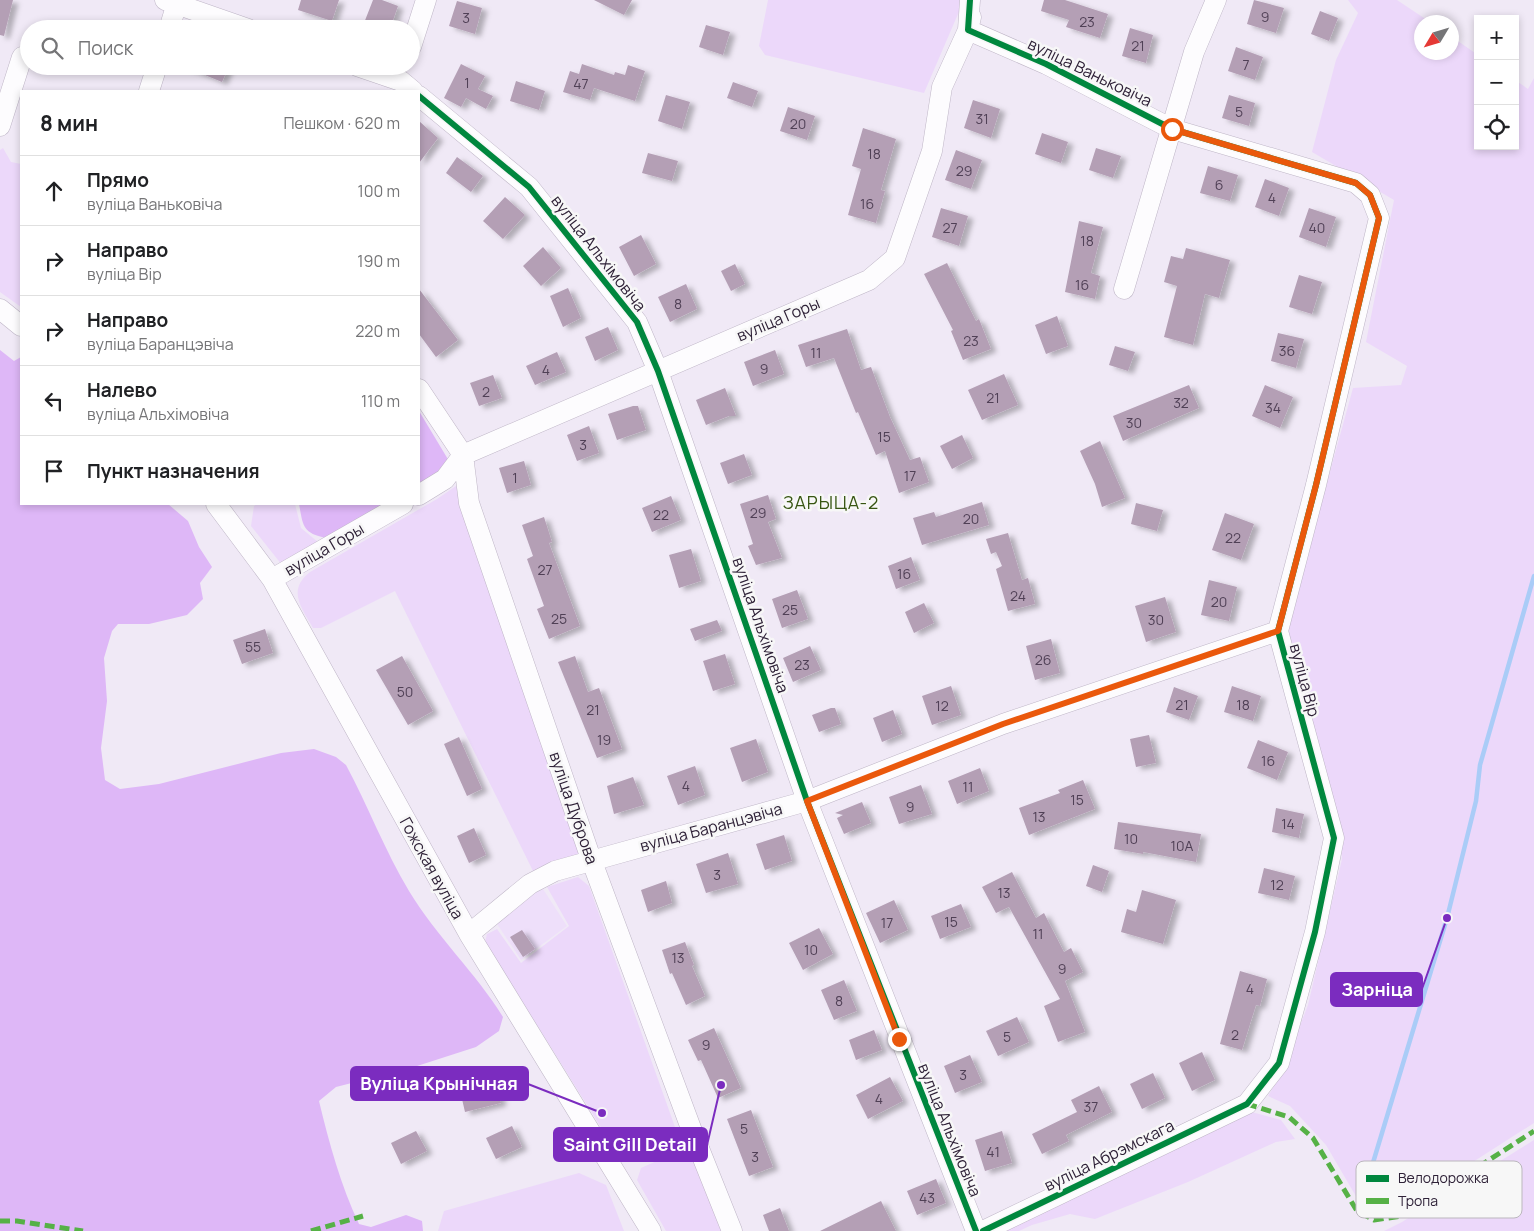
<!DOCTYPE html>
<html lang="ru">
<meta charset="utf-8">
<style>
:root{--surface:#fff;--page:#f6f6f6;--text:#202124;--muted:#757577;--line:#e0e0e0}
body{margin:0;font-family:Manrope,sans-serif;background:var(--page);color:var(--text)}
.controls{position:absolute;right:15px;top:15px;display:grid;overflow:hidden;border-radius:0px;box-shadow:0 2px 8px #0003}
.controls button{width:45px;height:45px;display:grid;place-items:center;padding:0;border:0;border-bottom:1px solid var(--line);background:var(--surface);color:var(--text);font:25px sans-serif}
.compass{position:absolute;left:1414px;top:15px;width:45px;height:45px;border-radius:50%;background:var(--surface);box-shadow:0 2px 8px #0003;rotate:232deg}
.stop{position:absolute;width:15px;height:15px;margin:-11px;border:4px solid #ea580c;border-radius:50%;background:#fff}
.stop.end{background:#ea580c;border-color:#fff;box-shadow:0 1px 5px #0008}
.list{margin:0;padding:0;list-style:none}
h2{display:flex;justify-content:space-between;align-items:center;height:65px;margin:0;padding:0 20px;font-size:21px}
h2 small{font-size:16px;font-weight:400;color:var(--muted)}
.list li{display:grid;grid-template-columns:32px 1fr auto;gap:15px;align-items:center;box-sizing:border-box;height:70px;padding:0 20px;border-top:1px solid var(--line)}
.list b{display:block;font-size:19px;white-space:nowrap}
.list p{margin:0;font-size:16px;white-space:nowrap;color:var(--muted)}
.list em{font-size:16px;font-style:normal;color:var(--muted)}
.icon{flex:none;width:28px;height:28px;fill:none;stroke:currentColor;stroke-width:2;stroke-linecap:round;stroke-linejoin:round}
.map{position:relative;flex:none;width:1534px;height:1231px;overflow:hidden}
.search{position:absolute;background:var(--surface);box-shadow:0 2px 8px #0003;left:20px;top:20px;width:400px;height:55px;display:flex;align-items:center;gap:12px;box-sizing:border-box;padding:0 18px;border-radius:28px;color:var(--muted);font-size:19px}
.panel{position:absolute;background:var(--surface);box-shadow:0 2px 8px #0003;left:20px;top:90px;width:400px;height:415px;border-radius:0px}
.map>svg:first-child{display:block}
.built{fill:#eedffa}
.green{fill:#ecd8fa}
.forest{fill:#deb7f7}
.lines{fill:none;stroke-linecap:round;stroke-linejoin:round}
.stream{stroke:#aaccf7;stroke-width:4.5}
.building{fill:#b49fb5;filter:url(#shadow)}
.minor-casing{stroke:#beb5c6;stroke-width:21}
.minor{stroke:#fdfcfe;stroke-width:20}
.quiet{stroke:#56b146;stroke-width:5;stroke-dasharray:10 5;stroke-linecap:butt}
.cycleway-casing{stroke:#f7f7f7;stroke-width:9}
.cycleway{stroke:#00873e;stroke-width:6}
.route{stroke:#ea580c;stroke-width:6}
.labels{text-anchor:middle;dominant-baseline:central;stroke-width:5;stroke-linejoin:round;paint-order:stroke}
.number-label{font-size:14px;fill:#504056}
.street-label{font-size:16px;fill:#2e2137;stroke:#f7f7f7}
.neighbourhood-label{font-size:18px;letter-spacing:1px;fill:#385613;stroke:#f7f7f7}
.key{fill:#f7f7f7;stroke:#bbb7bd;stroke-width:1}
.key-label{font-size:14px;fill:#2e2137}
.leader{fill:none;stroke:#7b2cbf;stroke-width:2}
.callout-dot{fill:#7b2cbf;stroke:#f7f7f7;stroke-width:2}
.callout{fill:#7b2cbf;stroke:#7b2cbf;stroke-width:2}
.callout-label{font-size:18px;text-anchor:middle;font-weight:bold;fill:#fff}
</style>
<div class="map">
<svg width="1534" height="1231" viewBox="0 0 1534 1231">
<defs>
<filter id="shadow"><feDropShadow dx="5.5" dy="3" stdDeviation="2.5" flood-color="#0004"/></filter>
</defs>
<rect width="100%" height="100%" fill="#f0e9f6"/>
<path class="built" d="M543,889L567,926L521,960L497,924L525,898Z"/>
<path class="green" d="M768,0H964L924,93L765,55L759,46Z
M1348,0H1397L1430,22H1422V52H1452V37L1478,55V146H1515V80L1528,89L1534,78V1123L1412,1201L1396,1208L1364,1210L1326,1145L1290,1106L1268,1096L1281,1075L1308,1005L1342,859L1337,812L1287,628L1353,388L1401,385L1407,366L1366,342L1394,200L1312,152L1336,60L1358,13Z
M3,148L11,162L21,164V307L0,292V150Z
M456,486L581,853L533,871L395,591L321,628H313C301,607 287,590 310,572L437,499Z
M257,504H295L301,528L318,542L282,565L251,526L254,506Z
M578,877L589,886L675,1127L672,1131L617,1153L485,942L487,934L497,929L521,963L569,926L547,887Z
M1248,1111L1281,1120L1295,1139L1276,1142L1188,1182L1095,1219L1070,1214L1032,1225L1019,1231H1005Z
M1534,1140V1231H1384L1402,1222Z
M679,1151L693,1157L723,1231H666L637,1180L641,1168Z
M579,1173L606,1185L624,1231H438L444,1211Z"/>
<path class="forest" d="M0,350L14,361L21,357V504H168L188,521L199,547L212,567L200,583L203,599L187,615L149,624H118L112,631L104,658L107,701L101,748L105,780L120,789L159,784L281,753L314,749L336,757L346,765C368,806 385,851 409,891C436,936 476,973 503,1017L499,1031L476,1047L414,1067L336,1087L319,1101C329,1143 341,1186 359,1224L371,1227L406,1215L422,1221L423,1231H0Z
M419,411L449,461L426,484L419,488Z
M299,504H389L326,538C302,533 303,525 299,504Z"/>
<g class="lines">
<path class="stream" d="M1382,1215L1372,1166L1447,918L1476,801L1480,765L1534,576"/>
</g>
<path class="building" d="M0,0H13L4,36L0,35Z
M301,0H339L332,21L298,10Z
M373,0H382L398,6L390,29H378L364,23Z
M594,0H632L624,15Z
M1044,0H1065L1108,14L1100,38L1066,27L1069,20L1041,11Z
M1254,0L1284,8L1276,33L1247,24Z
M457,1L482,8L475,34L449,26Z
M1320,11L1338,18L1329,41L1311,34Z
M706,25L730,32L723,55L699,47Z
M1130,28L1153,35L1146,63L1122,56Z
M1236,47L1263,57L1255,80L1228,71Z
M461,64L485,76L478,89L493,96L486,109L466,98L461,107L444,98Z
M582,64L614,75L615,72L625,75L628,65L645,71L635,101L594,88L590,100L563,92L570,71L579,74Z
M183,66H229L222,82Z
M516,81L545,91L539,110L510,101Z
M733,82L758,91L752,107L727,98Z
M666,95L690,102L682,129L658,121Z
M1229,95L1255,103L1249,126L1222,118Z
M973,100L1000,109L991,138L964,128Z
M788,107L815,116L807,140L780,131Z
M419,121L438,138L419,163Z
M863,128L896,139L881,190L885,191L876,223L848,215L861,169L852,166Z
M1042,133L1068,142L1061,163L1035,154Z
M1096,148L1121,156L1113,178L1089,170Z
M956,150L982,160L971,189L945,180Z
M648,153L678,161L672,181L642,173Z
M457,157L483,176L471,192L446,173Z
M1208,166L1238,175L1230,201L1200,193Z
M1265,179L1289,188L1279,216L1255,207Z
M505,197L525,215L503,239L483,221Z
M941,208L968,216L959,246L932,237Z
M1309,208L1336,217L1326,247L1299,237Z
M1079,221L1103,227L1091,273L1100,276L1095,299L1065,292Z
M641,235L656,264L634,276L619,247Z
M543,247L561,268L541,286L523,266Z
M1186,248L1230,260L1219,298L1205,294L1193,345L1164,337L1177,286L1164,282L1171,256L1183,259Z
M947,263L976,321L979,319L991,349L963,360L951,331L953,330L924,274Z
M735,264L745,284L731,291L721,271Z
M1299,275L1322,282L1312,314L1289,307Z
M686,284L697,309L670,322L658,297Z
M568,288L581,318L563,327L550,296Z
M419,289L458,340L436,357L419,334Z
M1057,316L1068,346L1046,354L1035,325Z
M608,327L618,350L595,361L585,337Z
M847,329L861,370L871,367L890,417L910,460L920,457L929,482L899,493L885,451L876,455L858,412L856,413L834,358L806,367L798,345Z
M1278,333L1304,339L1296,368L1271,361Z
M1115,346L1135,352L1128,371L1109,365Z
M775,350L784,374L753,386L744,362Z
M557,352L566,372L535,385L526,366Z
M1004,374L1018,405L982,420L968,390Z
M493,375L502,398L479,406L470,383Z
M1189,385L1199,408L1123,441L1113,416Z
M1265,385L1293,397L1280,428L1252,416Z
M725,388L736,416H729L706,425L696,400Z
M633,406H638L646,430L617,440L608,414Z
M589,426L599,453L577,461L567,435Z
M962,435L973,458L952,469L940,446Z
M1100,441L1125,498L1102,507L1095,484L1080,451Z
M744,454L752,475L728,484L720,463Z
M524,461L531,485L507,493L499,468Z
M768,495L776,519L768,522L782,558L756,565L748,546L753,544L740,504Z
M671,496L681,520L652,532L642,508Z
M982,502L989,525L922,545L913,518L934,512L936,517Z
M1136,503L1163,510L1157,531L1131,524Z
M1225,513L1254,524L1241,560L1212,550Z
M544,517L552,542L549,543L580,626L549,639L537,609L544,606L527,559L533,556L522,525Z
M1008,533L1022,580L1028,578L1035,604L1008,611L996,569L1002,566L996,552L991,554L986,539Z
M691,549L701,581L679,588L669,555Z
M911,557L920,580L896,589L888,566Z
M1209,580L1237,587L1229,621L1201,615Z
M797,590L808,619L782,628L772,599Z
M1165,597L1176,632L1146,642L1135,606Z
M924,603L934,623L914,633L905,612Z
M717,620L722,631L695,641L690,629Z
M265,629L273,653L242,664L233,640Z
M1051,639L1060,673L1035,680L1026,646Z
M810,646L821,670L793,682L783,658Z
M725,654L735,684L713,691L703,661Z
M402,656L433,711L408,725L376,670Z
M575,656L588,692L599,688L622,749L597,758L558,662Z
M951,686L961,715L932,725L922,696Z
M1232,686L1261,696L1253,721L1224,712Z
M1174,687L1198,696L1189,720L1166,712Z
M831,708H835L841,724L819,732L812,715Z
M893,710L902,734L882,742L873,718Z
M1149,735L1156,763L1136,767L1130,739Z
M459,737L482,789L467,796L444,744Z
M756,739L768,772L742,782L730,748Z
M1258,740L1288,752L1277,780L1247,768Z
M695,766L705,795L678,805L667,776Z
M980,768L989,791L957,804L948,781Z
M633,777L644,805L614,814L607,786Z
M1083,780L1095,809L1029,835L1019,808L1060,793L1058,790Z
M921,785L932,814L899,824L889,797Z
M862,802L871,823L844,834L837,818L843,815L835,813Z
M1276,808L1304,814L1299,838L1272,832Z
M1118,822L1201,834L1196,862L1143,852V854L1114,849Z
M474,828L486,855L469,863L457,836Z
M784,835L792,861L765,870L756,844Z
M728,853L738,884L706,893L696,864Z
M1093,865L1109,871L1102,892L1086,886Z
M1264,868L1295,876L1289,900L1258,893Z
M1012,872L1036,918L1044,913L1064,952L1071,948L1083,972L1065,981L1085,1032L1058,1042L1044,1006L1060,999L1009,907L996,913L982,887Z
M666,881L672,903L648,912L641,890Z
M1142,890L1176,900L1163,944L1121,932L1127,909L1136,912Z
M894,900L908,930L880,943L866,913Z
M961,904L971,927L940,939L931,916Z
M819,928L833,954L803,970L789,943Z
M522,930L535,949L523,957L510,937Z
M685,942L694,965L692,966L705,996L686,1005L672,973L670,974L662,950Z
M1240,971L1267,979L1260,1006L1256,1005L1242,1050L1220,1044Z
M844,980L857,1011L834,1020L821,990Z
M1017,1017L1029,1042L998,1056L986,1031Z
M714,1028L741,1088L718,1098L701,1060L698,1061L688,1040Z
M874,1030L882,1050L856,1060L849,1040Z
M1202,1052L1215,1080L1192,1091L1179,1063Z
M970,1055L982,1082L955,1093L944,1066Z
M1153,1073L1165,1098L1142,1109L1130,1084Z
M495,1077L501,1103L465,1112L459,1086Z
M890,1077L903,1101L868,1119L856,1095Z
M1099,1086L1112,1112L1066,1135L1069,1141L1042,1154L1032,1134L1077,1112L1071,1100Z
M751,1110L773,1167L749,1176L727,1119Z
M512,1126L522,1147L496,1159L486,1138Z
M416,1131L427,1151L401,1164L391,1143Z
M1002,1131L1012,1163L985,1171L975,1140Z
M936,1179L946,1203L917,1215L907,1191Z
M881,1201L896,1231H820Z
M780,1208L789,1231H769L763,1215Z"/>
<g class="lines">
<g class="minor-casing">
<path id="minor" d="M165,0L248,29
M970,0L968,30L1046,64L1172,129L1356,183L1370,195L1379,218L1316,485L1278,631L1334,838L1315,932L1279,1063L1247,1104L983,1231
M169,29L178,0
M411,47L426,0
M357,66L401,81L413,91
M149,91L157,66
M419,96L529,187L637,322L658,371L807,801L976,1231
M0,126L22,57
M1124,289L1194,52L1216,0
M0,309L21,326
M419,389L463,455L469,503L591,859L692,1131L732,1231
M419,495L445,479L463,455L869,280L895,258L932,151L942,87L968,30L971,17
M216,504L272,579L469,934L651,1231
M272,579L403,504
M469,934L530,884L555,871L807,801L1003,724L1278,631"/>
</g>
<use href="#minor" class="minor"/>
<path class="quiet" d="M1247,1104L1289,1117L1313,1138L1357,1211L1374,1220L1402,1216L1534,1131
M0,1221H17L83,1231
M311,1231L363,1216"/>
<g class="cycleway-casing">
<path id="cycleway" d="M970,0L968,30L1046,64L1172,129L1356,183L1370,195L1379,218L1316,485L1278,631L1334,838L1315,932L1279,1063L1247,1104L983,1231
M419,96L529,187L637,322L658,371L807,801L976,1231"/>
</g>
<use href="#cycleway" class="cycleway"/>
</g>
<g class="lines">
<path class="route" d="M899,1039L807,801L1003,724L1278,631L1316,485L1379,218L1370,195L1356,183L1172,129"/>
</g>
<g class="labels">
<g class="number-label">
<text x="1265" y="16">9</text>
<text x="466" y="17">3</text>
<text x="1087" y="21">23</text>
<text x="1138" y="45">21</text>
<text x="1246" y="64">7</text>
<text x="467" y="82">1</text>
<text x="581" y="83">47</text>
<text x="1239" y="111">5</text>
<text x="982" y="118">31</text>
<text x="798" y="123">20</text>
<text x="874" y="153">18</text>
<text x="964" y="170">29</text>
<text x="1219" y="184">6</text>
<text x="1272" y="197">4</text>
<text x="867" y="203">16</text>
<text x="950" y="227">27</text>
<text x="1317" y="227">40</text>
<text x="1087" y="240">18</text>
<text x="1082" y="284">16</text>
<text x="678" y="303">8</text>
<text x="971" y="340">23</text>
<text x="1287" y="350">36</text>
<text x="816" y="352">11</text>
<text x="764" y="368">9</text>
<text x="546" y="369">4</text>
<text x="486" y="391">2</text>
<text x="993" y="397">21</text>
<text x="1181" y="402">32</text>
<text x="1273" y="407">34</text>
<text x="1134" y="422">30</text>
<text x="884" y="436">15</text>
<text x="583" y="444">3</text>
<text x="910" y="475">17</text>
<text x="515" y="477">1</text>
<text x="758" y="512">29</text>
<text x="661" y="514">22</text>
<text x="971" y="518">20</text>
<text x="1233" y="537">22</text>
<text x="545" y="569">27</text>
<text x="904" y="573">16</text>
<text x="1018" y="595">24</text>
<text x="1219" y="601">20</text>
<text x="790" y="609">25</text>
<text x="559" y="618">25</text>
<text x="1156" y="619">30</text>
<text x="253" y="646">55</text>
<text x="1043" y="659">26</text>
<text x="802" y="664">23</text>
<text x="405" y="691">50</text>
<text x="1182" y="704">21</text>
<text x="1243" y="704">18</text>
<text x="942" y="705">12</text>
<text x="593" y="709">21</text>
<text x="604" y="739">19</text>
<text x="1268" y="760">16</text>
<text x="686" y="785">4</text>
<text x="968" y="786">11</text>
<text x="1077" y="799">15</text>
<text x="910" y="806">9</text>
<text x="1039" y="816">13</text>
<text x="1288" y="823">14</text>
<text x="1131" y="838">10</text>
<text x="1182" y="845">10А</text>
<text x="717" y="874">3</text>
<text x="1277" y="884">12</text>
<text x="1004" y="892">13</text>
<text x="951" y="921">15</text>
<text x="887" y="922">17</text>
<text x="1038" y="933">11</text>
<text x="811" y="949">10</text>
<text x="678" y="957">13</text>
<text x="1062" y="968">9</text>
<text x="1250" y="988">4</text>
<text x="839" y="1000">8</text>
<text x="1235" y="1034">2</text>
<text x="1007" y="1036">5</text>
<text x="706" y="1044">9</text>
<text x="963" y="1074">3</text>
<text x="879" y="1098">4</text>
<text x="1091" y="1106">37</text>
<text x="744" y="1128">5</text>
<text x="993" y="1151">41</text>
<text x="755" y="1156">3</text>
<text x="927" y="1197">43</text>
</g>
<g class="street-label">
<text transform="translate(1090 72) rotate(26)">вуліца Ваньковіча</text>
<text transform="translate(599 253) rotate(52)">вуліца Альхімовіча</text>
<text transform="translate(778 319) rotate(-23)">вуліца Горы</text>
<text transform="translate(324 549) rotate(-30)">вуліца Горы</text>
<text transform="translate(761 625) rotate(71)">вуліца Альхімовіча</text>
<text transform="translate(1305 680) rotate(75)">вуліца Вір</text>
<text transform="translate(574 808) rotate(71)">вуліца Дуброва</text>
<text transform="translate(711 827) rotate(-15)">вуліца Баранцэвіча</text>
<text transform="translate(432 868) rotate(61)">Гожская вуліца</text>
<text transform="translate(950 1130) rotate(68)">вуліца Альхімовіча</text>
<text transform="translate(1109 1155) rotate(-26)">вуліца Абрэмскага</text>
</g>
<g class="neighbourhood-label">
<text x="831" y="502">ЗАРЫЦА-2</text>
</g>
</g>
<rect x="1356" y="1161" width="166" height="57" rx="8" class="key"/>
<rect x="1366" y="1175" width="23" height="7" fill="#00873e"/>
<rect x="1366" y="1198" width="23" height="6" fill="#56b146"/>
<g class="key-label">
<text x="1398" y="1183">Велодорожка</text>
<text x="1398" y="1206">Тропа</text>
</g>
<path class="leader" d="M1447 918L1422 989M602 1113L528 1084M721 1085L707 1145"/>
<g class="callout-dot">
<circle cx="1447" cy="918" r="5"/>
<circle cx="602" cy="1113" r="5"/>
<circle cx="721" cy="1085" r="5"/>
</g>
<g class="callout">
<rect x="1331" y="973" width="91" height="33" rx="5"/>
<rect x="351" y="1067" width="177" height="33" rx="5"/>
<rect x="554" y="1128" width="153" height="33" rx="5"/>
</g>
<g class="callout-label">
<text x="1377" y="996">Зарніца</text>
<text x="439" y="1090">Вуліца Крынічная</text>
<text x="630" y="1151">Saint Gill Detail</text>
</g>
</svg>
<div class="controls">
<button>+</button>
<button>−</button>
<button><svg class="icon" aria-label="locate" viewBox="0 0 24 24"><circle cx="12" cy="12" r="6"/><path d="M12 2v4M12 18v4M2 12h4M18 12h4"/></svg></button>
</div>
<svg class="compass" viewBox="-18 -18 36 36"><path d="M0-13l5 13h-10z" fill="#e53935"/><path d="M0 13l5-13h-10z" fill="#757577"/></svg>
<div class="stop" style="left:1172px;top:129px"></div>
<div class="stop end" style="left:899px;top:1039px"></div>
<div class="search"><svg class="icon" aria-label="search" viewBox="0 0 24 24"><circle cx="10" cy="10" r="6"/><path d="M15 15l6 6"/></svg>Поиск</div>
<section class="panel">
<h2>8 мин<small>Пешком · 620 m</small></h2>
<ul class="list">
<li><svg class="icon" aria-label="ahead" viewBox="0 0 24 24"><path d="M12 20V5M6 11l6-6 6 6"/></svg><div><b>Прямо</b><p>вуліца Ваньковіча</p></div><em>100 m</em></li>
<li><svg class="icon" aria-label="right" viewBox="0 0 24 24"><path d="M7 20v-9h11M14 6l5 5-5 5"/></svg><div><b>Направо</b><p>вуліца Вір</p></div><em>190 m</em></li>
<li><svg class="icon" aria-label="right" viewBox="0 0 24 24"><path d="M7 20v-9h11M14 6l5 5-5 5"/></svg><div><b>Направо</b><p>вуліца Баранцэвіча</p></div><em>220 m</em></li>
<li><svg class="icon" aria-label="left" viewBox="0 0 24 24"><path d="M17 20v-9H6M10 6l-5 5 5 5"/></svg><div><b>Налево</b><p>вуліца Альхімовіча</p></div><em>110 m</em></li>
<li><svg class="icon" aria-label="arrive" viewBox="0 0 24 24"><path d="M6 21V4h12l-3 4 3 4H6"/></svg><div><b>Пункт назначения</b></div></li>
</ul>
</section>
</div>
